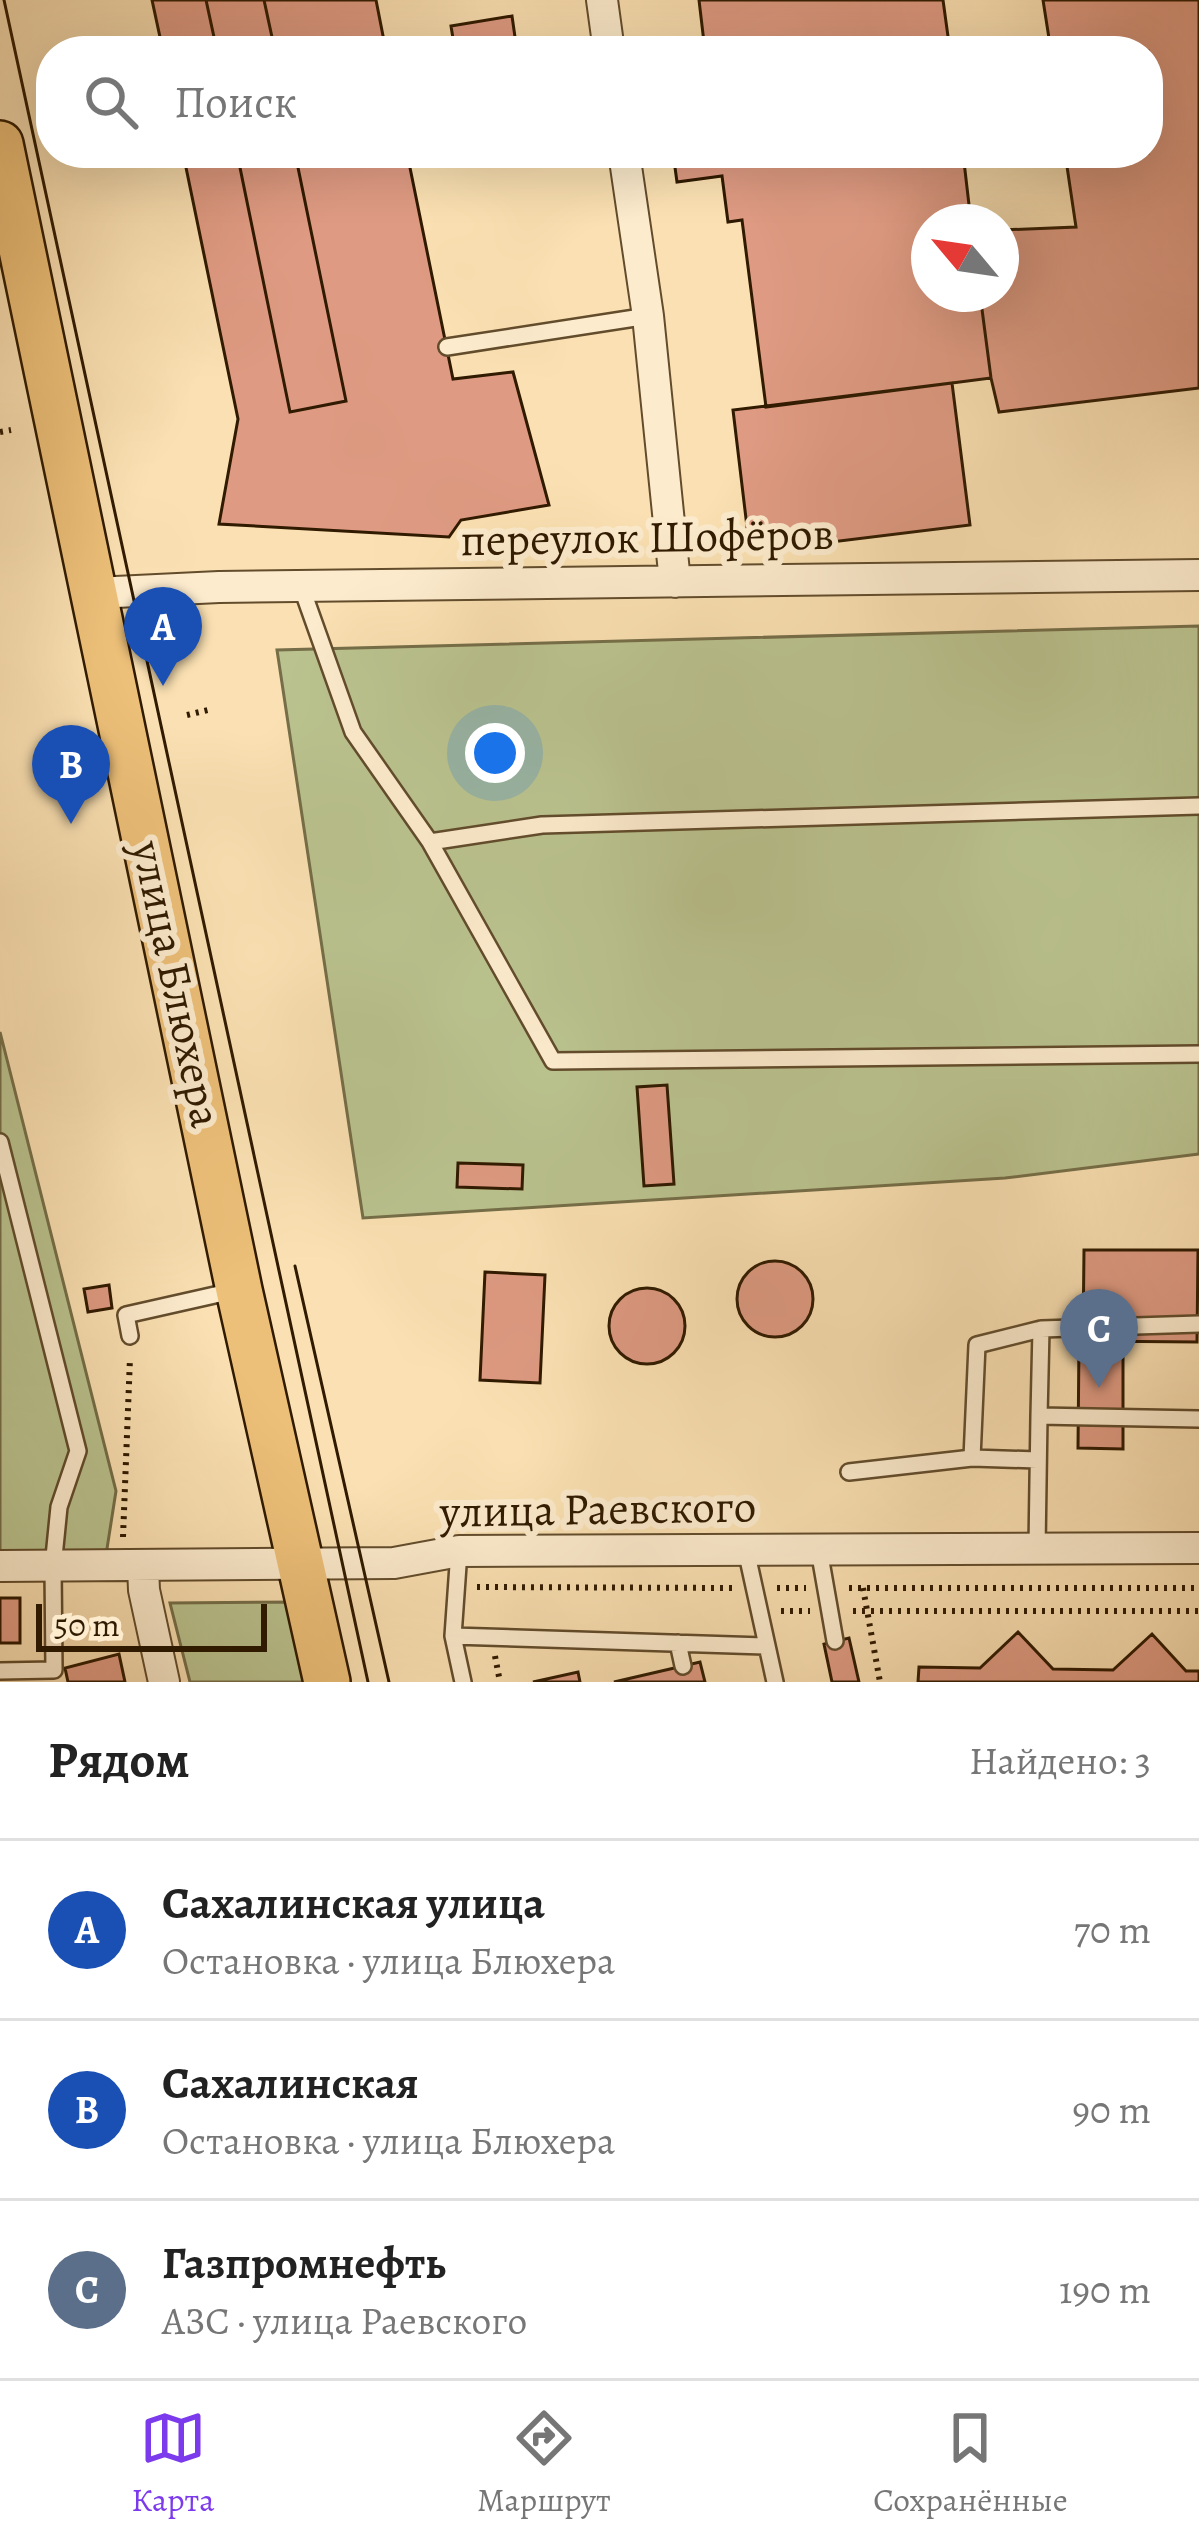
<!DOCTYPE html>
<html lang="ru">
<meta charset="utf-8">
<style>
:root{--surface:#fff;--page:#f2f2f2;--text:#222;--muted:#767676;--line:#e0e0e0;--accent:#7c3aed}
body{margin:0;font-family:Alegreya,serif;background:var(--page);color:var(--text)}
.compass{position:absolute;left:911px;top:204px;width:108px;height:108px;border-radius:50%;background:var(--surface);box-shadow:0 12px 48px #0002;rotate:299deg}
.scale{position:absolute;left:36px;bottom:30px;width:231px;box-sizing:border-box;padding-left:12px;border:6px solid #301a00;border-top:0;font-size:33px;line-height:42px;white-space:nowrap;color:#301a00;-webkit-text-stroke:9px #fcebcd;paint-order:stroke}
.you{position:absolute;left:495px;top:753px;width:42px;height:42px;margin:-30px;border:9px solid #fff;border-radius:50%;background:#1a73e8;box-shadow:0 0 0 18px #1a73e833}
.badge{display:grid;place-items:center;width:78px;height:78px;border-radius:50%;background:var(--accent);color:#fff;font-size:39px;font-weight:700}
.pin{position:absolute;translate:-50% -99px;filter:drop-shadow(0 3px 6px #0008)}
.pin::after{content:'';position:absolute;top:63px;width:42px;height:36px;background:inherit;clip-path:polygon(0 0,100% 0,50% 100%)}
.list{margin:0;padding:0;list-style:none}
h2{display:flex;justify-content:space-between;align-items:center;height:156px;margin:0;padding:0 48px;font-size:51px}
h2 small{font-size:39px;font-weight:400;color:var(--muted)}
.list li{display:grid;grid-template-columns:78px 1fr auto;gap:36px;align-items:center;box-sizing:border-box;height:180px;padding:0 48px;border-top:3px solid var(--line)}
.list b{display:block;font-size:45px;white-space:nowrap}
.list p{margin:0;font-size:39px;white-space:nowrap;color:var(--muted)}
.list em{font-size:39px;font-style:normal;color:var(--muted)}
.icon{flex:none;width:66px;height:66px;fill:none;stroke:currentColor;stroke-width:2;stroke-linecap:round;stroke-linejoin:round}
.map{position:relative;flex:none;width:1199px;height:1682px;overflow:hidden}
.search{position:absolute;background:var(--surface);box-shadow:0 12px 48px #0002;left:36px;right:36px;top:36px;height:132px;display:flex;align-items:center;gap:30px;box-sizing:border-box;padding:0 42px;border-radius:48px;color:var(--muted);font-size:45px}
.sheet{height:696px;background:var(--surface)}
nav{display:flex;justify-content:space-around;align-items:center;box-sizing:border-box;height:168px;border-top:3px solid var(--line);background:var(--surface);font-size:33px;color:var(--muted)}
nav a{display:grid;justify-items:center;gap:6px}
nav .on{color:var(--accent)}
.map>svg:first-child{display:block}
.green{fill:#bac38f;stroke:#756e48;stroke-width:3}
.building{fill:#de9a82;stroke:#301a00;stroke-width:3}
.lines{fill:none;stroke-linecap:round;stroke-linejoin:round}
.lane-casing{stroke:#624c2c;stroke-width:20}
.street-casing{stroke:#624c2c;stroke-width:34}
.primary-casing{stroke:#301a00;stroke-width:50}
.path{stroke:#301a00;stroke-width:6;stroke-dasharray:3 6;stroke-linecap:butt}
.lane{stroke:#fcebcd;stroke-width:15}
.street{stroke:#fcebcd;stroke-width:30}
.primary{stroke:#edc079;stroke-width:45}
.tram{stroke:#301a00;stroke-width:3}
.labels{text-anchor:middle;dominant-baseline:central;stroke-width:12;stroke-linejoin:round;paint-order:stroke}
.street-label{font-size:45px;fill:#301a00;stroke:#fcebcd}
</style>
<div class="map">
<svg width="1199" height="1682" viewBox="0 0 1199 1682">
<rect width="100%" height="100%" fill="#fae0b2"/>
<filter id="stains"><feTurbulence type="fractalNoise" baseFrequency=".00167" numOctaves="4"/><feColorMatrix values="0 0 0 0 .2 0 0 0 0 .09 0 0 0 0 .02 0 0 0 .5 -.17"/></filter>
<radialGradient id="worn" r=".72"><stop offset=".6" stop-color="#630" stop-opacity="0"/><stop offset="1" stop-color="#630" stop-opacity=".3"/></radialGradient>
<path class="green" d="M1199,626V1154L1005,1178L363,1218L277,650Z
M0,1032L116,1491L106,1555L0,1551Z
M295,1602L312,1682H190L170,1603Z"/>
<path class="building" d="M152,0H206L217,51H163Z
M206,0H264L275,51H217Z
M264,0H376L386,51H275Z
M699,0H943L950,51H705Z
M1043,0H1199V388L999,412L991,378L980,294H1001V230L1076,227L1065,153H1148V51H1051Z
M512,16L517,51H455L451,26Z
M183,153H237L290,412L346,401L295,153H407L453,379L513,372L549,505L461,520L449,537L219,524L238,419Z
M237,153H295L346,401L290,412Z
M673,153H963L971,222H929V294H980L991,378L766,407L742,220L728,222L722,176L677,182Z
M952,383L970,525L750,552L733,410Z
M667,1085L674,1184L644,1186L637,1087Z
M458,1163L523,1165L522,1189L457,1187Z
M1084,1250H1198L1197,1342L1083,1341Z
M737 1299a38 38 0 1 1 76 0a38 38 0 1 1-76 0Z
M485,1272L545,1275L540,1383L480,1380Z
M109,1285L112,1308L88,1312L84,1289Z
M609 1326a38 38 0 1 1 76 0a38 38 0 1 1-76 0Z
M1079,1342H1123V1449L1078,1448Z
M0,1598H20V1643H0Z
M1018,1632L1053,1669L1113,1670L1152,1634L1186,1671H1199V1682H918L919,1667L980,1668Z
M849,1638L859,1682H832L824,1644Z
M119,1654L125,1682H68L65,1668Z
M700,1662L705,1682H614L683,1666Z
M578,1672L580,1682H533Z"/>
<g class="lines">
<g class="lane-casing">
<path id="lane" d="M447,347L648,316
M301,586L353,732L430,842L553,1061L1199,1054
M430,842L542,825L1199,806
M0,1142L78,1451L59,1507L53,1567L54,1670L0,1671
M130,1336L126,1315L237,1290
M1039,1416L1041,1329L1199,1324
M972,1458L977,1345L1041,1329
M849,1472L972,1458L1037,1460
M1037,1548L1039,1416L1199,1419
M746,1550L775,1682
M819,1550L835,1641
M459,1551L453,1636L463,1682
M453,1636L767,1646
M678,1643L683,1666"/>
</g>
<g class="street-casing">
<path id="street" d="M602,0L609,51
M624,153L648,316L675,582
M95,593L219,587L1199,575
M0,1566L394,1563L459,1551L1199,1548
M143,1567L144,1590L164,1682"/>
</g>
<g class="primary-casing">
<path id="primary" d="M0,144L239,1290L327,1682"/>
</g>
<path class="path" d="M0,432L11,430
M171,639L195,634
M187,715L208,710
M123,1537L130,1358
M477,1587L734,1588
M777,1588H806
M849,1588H1199
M863,1588L880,1682
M781,1611H810
M853,1611H1199
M495,1656L500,1682"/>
<use href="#lane" class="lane"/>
<use href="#street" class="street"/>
<use href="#primary" class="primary"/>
<path class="tram" d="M4,0L368,1682
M295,1266L389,1682"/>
</g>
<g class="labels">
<g class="street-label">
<text transform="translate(647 537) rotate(-1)">переулок Шофёров</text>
<text transform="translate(177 984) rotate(78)">улица Блюхера</text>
<text transform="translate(598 1509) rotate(-1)">улица Раевского</text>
</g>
</g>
<rect width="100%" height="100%" filter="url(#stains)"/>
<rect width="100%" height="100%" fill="url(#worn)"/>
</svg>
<svg class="compass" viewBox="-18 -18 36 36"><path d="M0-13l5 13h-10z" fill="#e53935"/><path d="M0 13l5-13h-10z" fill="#767676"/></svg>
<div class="scale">50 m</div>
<div class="you"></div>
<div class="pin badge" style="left:163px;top:686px;background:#1a4fb4">A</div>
<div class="pin badge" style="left:71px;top:824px;background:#1a4fb4">B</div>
<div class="pin badge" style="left:1099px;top:1388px;background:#5c6f8a">C</div>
<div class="search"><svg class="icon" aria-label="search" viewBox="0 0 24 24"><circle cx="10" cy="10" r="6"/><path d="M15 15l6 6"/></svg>Поиск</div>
</div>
<section class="sheet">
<h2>Рядом<small>Найдено: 3</small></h2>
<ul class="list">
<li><span class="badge" style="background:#1a4fb4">A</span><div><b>Сахалинская улица</b><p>Остановка · улица Блюхера</p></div><em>70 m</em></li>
<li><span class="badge" style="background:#1a4fb4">B</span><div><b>Сахалинская</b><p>Остановка · улица Блюхера</p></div><em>90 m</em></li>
<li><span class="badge" style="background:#5c6f8a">C</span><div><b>Газпромнефть</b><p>АЗС · улица Раевского</p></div><em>190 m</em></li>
</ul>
</section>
<nav>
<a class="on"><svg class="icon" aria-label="map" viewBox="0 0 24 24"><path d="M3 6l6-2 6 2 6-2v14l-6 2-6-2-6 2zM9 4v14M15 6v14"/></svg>Карта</a>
<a><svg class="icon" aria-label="directions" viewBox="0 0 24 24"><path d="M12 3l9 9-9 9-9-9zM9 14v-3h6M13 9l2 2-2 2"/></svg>Маршрут</a>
<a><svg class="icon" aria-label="saved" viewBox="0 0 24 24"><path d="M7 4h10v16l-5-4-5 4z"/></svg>Сохранённые</a>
</nav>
